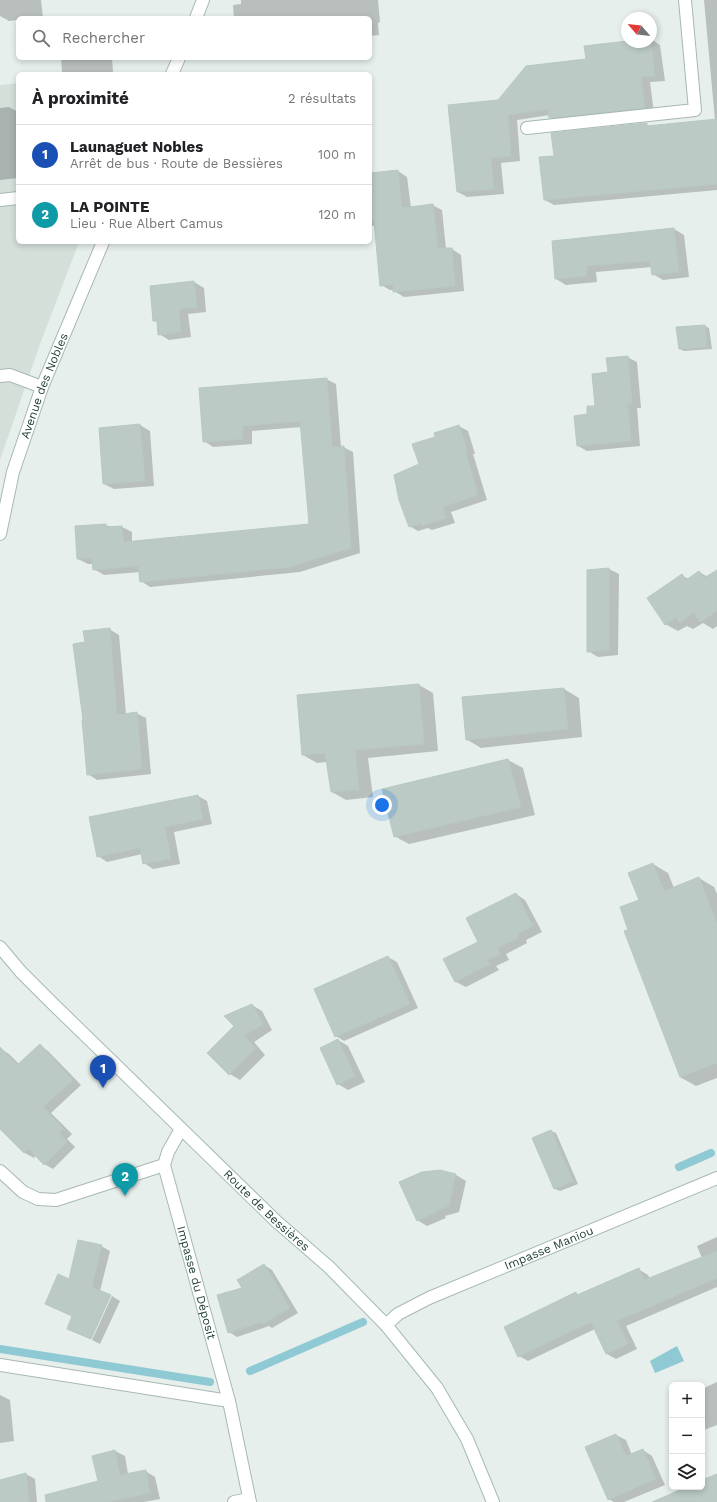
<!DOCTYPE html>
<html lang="fr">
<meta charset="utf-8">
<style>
:root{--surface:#fff;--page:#f6f6f6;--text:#202124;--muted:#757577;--line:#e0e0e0;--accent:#7f4e3f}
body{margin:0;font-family:"Work Sans",sans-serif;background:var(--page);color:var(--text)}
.controls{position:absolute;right:12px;bottom:12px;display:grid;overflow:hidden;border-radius:6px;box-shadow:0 2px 6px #0003}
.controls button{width:36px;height:36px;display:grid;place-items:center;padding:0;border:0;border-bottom:1px solid var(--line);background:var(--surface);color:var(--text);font:20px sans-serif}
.compass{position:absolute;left:621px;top:12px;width:36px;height:36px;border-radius:50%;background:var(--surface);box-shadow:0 2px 6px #0003;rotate:298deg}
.you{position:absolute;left:382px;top:805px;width:14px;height:14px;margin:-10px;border:3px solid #fff;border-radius:50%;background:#1a73e8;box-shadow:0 0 0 6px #1a73e833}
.badge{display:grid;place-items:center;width:26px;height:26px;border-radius:50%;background:var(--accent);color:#fff;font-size:13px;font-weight:700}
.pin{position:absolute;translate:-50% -33px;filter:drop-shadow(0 1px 2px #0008)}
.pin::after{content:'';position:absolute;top:21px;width:14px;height:12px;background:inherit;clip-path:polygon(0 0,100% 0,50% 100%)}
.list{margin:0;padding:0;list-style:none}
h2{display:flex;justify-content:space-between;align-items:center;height:52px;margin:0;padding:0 16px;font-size:17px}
h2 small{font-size:13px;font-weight:400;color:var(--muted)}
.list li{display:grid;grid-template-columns:26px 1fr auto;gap:12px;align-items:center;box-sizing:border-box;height:60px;padding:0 16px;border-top:1px solid var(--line)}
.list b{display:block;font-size:15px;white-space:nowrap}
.list p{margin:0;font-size:13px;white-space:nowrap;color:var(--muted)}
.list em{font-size:13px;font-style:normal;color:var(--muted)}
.icon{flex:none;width:22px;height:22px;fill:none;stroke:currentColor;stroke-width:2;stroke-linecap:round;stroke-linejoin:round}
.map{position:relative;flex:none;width:717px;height:1502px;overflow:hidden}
.search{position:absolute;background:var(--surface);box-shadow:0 2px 6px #0003;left:16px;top:16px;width:356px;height:44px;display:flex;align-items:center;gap:10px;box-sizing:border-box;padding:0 14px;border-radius:6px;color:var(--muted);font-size:15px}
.panel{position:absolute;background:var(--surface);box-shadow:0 2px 6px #0003;left:16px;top:72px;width:356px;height:172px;border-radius:6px}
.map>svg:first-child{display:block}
.built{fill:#d4dfda}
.water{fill:#8ec9d4}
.shadow{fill:#0003}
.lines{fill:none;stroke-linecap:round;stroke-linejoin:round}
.stream{stroke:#8ec9d4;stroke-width:8}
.building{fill:#bbcac4;stroke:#b8c9c2}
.service-casing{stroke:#a8b8b2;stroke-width:14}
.minor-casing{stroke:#a8b8b2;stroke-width:14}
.tertiary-casing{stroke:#a8b8b2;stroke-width:14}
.secondary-casing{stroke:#a4bbb3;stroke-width:14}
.service{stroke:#fff;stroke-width:12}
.minor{stroke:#fff;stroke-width:12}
.tertiary{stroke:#fff;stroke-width:12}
.secondary{stroke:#fff;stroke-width:12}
.labels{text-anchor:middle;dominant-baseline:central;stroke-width:3.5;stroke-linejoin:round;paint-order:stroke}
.street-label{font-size:12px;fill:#24423a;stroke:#f7fbf9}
</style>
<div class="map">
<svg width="717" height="1502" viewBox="0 0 717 1502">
<rect width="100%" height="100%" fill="#e6efeb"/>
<path class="built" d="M18,83V242H79L40,344L0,460V85Z"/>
<path class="water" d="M677,1346L684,1361L655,1373L650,1361Z"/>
<path class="shadow" d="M0,0H41L43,18H18V20L9,21L0,16Z
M241,0H378L380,22L378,23L379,35L370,36V18H234L233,5L241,4Z
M704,0H717V190L554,205L545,200L555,157L646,124L651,127L715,120Z
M651,39L660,45L665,81L650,82L654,113L560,123L550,117V115L517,120L520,161L501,163L504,194L467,197L458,192L499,101L651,42Z
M61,58H112L113,72L100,74H66L62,72Z
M9,107L18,112V178L0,180V108Z
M398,171L407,177L411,208L432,205L442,210L446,249H452L461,255L464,291L404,297L394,291V290H390L381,285L375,226H370V174Z
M674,229L684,235L689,277L663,280L653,274L652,267L596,272L597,282L566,285L556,279L553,242Z
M194,282L204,288L206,312L188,314L191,337L169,340L159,334L158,323L154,320Z
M705,326L709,328L712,349L684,351L680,349Z
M627,357L637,362L641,408H637L640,446L587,451L578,446L588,415L596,406L609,373Z
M326,379L336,384L341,447H343L353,452L360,553L300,572L150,587L141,581L140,572L104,575L94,569V564H88L78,559L76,527L106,525L111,527H122L132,532V542L310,525L302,427L252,431V444L213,447L204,441Z
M140,425L150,431L154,486L114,489L104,484Z
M459,426L468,431L475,454H473L487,500L451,512L455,523L432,530L428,528L418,531L409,526L420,465L437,438L435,434Z
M609,569L619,574L618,655L598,657L588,651Z
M699,572L708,577H717V626L713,629L703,623L693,629L687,626L678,631L665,624L682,576L689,579Z
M109,629L119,635L126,714L136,713L146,718L151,774L97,780L88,774L84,721L86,643Z
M419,685L433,693L438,751L368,758L373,797L346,800L332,792L327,762L317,763L303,755Z
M564,689L579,698L582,737L481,748L466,739Z
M508,760L523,768L535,815L409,844L394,836Z
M198,796L207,801L212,824L174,832L180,864L153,869L144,863L142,854L107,862L98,856Z
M653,864L668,873L674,888L699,878L714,887L717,894V1078L696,1086L680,1077L630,930Z
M516,894L525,900L542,932L526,940L527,943L506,954L509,960L496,966L499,970L466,987L456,982L445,960L479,942Z
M388,957L397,962L418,1008L344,1041L336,1036Z
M252,1005L262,1011L272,1030L254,1042L265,1055L240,1080L230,1074L209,1053L235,1026Z
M338,1040L348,1046L365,1082L348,1090L338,1084Z
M40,1046L48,1051L81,1085L51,1113L72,1134L67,1139L75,1147L53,1169L44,1164L36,1155L34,1158L25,1153L4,1131L0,1120V1049L9,1054L19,1064Z
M551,1131L556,1133L578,1184L560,1191L555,1189Z
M440,1171L456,1175L466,1181L459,1212L445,1216L446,1218L427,1226L417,1220Z
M717,1237V1287L626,1326L637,1349L616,1359L607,1354L595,1329L528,1361L519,1356L576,1293L579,1295L638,1269L648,1275L650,1279L702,1258L697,1246Z
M101,1246L110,1251L100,1291L110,1295L90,1339L68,1329L73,1316L70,1280Z
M264,1265L272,1270L298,1313L272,1328L269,1326L237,1337L229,1332L243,1289Z
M112,1296L120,1301L100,1344L92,1340Z
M717,1382V1425L704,1430L702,1429V1389Z
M0,1395L10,1400L14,1441L0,1443Z
M616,1435L626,1440L632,1455L643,1450L652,1456L665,1485L624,1502H614L609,1499Z
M115,1451L125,1456L128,1474L145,1471L155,1477L160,1499L144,1502H83L99,1482L93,1456Z
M26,1474L35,1479L37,1502H0V1481Z"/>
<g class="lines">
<path class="stream" d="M679,1167L711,1153
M0,1349L210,1382
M250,1371L363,1322"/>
</g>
<path class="building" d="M651,40L655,76L641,77L645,108L549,118L548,109L508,115L511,156L491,158L494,189L457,192L448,105L498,100L526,66L586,59L584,46L627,41L651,42Z
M717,119V184L544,200L539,157L554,156L551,133L647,123V126Z
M398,170L402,208L433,204L438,248H452L455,286L393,292V284L380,286L374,221H370V173Z
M674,228L679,272L652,275L650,261L586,266L587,276L555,279L552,241Z
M194,281L197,307L179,309L181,332L158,335L157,321H153L150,286Z
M705,325L707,347L679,349L676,327Z
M628,356L632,403H628L631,441L577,446L574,416L587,414V406H595L592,374L608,372L606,358Z
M327,378L332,447L344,446L351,548L290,567L140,582L138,566L93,570L92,558L77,559L75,526L106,524V527L122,526L124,542L309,524L300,421L242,426L243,439L203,442L199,388Z
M140,424L145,481L103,484L99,428Z
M459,425L467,449L465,450L478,495L443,507L447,518L422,526L421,523L409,527L399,500L394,475L419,464L412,444L435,437L434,433Z
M609,568V650L587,652V570Z
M717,570V611L700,622L694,613L679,623L676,617L665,625L647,598L682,574L686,580L699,571L704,578Z
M110,628L117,715L137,712L142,769L87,775L82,720H83L73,644L85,642L83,631Z
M419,684L424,744L355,750L359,790L331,792L325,753L302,755L297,695Z
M564,688L568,729L466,740L462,697Z
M508,759L521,807L394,837L382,789Z
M198,795L203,819L165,827L171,859L143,864L140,848L97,857L89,817Z
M653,863L664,891L699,877L717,924V1063L680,1077L624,931L628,930L620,907L639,900L628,873Z
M516,893L533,926L517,934L518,938L497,948L500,954L487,960L490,964L455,982L443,959L478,942L466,918Z
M388,956L410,1004L335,1037L314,989Z
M252,1004L263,1024L244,1036L256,1048L229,1075L207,1053L234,1026L224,1016Z
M338,1039L355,1076L337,1085L320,1048Z
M40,1044L73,1080L43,1107L64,1129L59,1133L67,1142L44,1165L29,1149L24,1153L0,1129V1047L17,1065Z
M551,1130L573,1181L554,1189L532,1138Z
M440,1170L456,1174L449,1206L436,1211V1212L417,1221L399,1182L422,1172Z
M78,1240L102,1245L92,1287L111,1295L91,1339L67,1329L72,1316L45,1304L58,1274L69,1279Z
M717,1251V1278L617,1321L628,1344L606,1354L591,1322L518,1357L504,1327L576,1292L577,1295L639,1268L644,1280Z
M264,1264L290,1308L263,1324L261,1322L228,1333L217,1295L242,1288L237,1280Z
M616,1434L626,1456L643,1449L656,1479L608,1500L585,1447Z
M115,1450L120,1475L146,1470L150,1493L108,1502H46L45,1495L98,1481L92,1456Z
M26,1473L29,1502H0V1480Z
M717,1474V1502H652L687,1487H702V1480Z"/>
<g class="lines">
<g class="service-casing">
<path id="service" d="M0,200L18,198
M0,376L10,375L42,387"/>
</g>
<g class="minor-casing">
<g id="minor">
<path d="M527,128L695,110L685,0"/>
<path id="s1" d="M164,1165L229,1401L250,1502"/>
<path d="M0,1171L23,1192L38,1199L56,1200L164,1165L168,1152L181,1129"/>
<path id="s2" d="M386,1325L398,1314L429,1298L717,1178"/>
<path d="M0,1365L229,1401"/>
<path d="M234,1502L249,1499"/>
</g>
</g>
<g class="tertiary-casing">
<g id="tertiary">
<path d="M196,18L203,0"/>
<path d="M172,74L179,58"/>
<path id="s3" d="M0,534L13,472L42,387L103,242"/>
</g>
</g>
<g class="secondary-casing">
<g id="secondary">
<path id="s4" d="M0,947L21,972L51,1002L276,1221L329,1267L386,1325L437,1388L467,1439L493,1502"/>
</g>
</g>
<use href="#service" class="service"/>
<use href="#minor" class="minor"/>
<use href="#tertiary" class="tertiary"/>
<use href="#secondary" class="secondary"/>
</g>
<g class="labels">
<g class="street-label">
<text stroke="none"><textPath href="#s3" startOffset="155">Avenue des Nobles</textPath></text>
<text stroke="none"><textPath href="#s4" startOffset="375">Route de Bessières</textPath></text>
<text stroke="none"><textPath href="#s2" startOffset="181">Impasse Maniou</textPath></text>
<text stroke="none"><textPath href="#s1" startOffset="122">Impasse du Déposit</textPath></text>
</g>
</g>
</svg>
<div class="controls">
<button>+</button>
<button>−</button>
<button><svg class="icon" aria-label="layers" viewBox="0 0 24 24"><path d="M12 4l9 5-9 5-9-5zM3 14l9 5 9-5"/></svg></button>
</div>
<svg class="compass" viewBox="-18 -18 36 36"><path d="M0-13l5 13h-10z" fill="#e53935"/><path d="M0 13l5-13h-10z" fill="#757577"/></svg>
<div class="you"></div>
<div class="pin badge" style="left:103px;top:1088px;background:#1a4fb4">1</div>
<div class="pin badge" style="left:125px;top:1196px;background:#0f9aa8">2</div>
<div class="search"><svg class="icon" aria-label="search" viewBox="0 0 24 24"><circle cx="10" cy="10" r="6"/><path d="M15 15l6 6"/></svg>Rechercher</div>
<section class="panel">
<h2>À proximité<small>2 résultats</small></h2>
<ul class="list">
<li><span class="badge" style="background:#1a4fb4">1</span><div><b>Launaguet Nobles</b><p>Arrêt de bus · Route de Bessières</p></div><em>100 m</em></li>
<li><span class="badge" style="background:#0f9aa8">2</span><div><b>LA POINTE</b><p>Lieu · Rue Albert Camus</p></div><em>120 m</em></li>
</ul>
</section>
</div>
